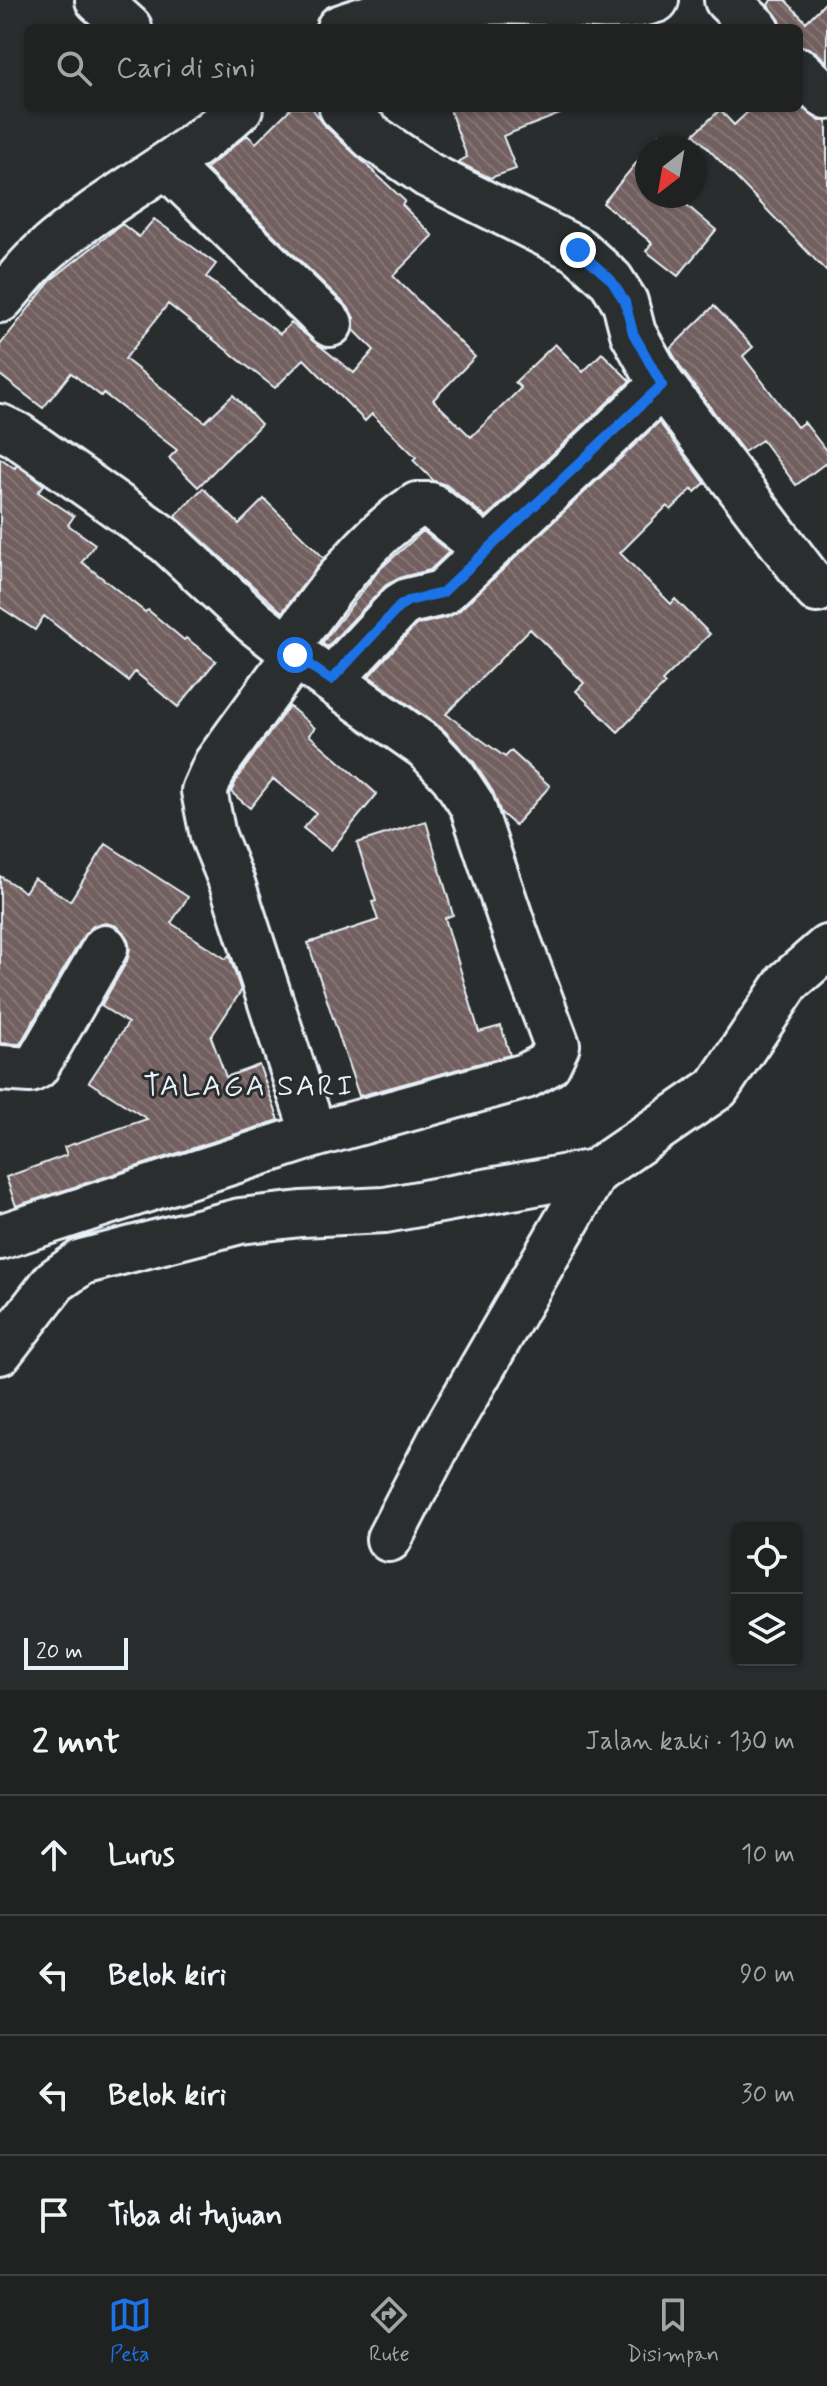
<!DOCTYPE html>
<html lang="id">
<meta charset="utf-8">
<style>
:root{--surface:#202222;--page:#282a2a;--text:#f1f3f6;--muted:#a2a4a5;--line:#3d3f40;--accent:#1a73e8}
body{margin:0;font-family:Mynerve,sans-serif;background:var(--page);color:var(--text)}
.controls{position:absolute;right:24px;bottom:24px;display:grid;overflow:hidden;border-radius:12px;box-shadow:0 2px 6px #0004}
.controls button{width:72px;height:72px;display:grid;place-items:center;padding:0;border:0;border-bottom:2px solid var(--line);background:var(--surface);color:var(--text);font:40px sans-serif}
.compass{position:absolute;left:635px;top:136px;width:72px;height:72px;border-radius:50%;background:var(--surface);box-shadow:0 2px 6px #0004;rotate:211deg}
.scale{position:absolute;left:24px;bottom:20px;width:104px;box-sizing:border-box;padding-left:8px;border:4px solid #e8f1f8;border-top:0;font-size:22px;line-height:28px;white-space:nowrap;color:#e8f1f8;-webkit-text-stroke:6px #2a2d2e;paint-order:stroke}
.stop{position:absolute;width:24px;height:24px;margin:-18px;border:6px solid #1a73e8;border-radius:50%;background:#fff}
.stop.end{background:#1a73e8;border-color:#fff;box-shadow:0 2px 8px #0008}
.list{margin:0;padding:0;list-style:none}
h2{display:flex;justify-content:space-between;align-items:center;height:104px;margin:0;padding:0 32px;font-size:34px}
h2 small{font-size:26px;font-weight:400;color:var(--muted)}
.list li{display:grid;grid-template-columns:52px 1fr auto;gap:24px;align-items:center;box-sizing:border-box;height:120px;padding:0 32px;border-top:2px solid var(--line)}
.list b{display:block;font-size:30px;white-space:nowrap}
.list em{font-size:26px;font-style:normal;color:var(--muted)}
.icon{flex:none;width:44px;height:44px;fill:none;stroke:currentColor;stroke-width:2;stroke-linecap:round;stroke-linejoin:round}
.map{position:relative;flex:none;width:827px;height:1690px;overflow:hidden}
.search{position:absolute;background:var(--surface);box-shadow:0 2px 6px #0004;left:24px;right:24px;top:24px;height:88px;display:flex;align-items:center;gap:20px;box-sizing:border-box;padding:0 28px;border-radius:12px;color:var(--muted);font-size:30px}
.sheet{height:584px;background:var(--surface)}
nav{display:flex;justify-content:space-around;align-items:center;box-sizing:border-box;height:112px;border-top:2px solid var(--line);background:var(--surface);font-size:22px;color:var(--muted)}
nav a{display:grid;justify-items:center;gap:4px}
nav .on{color:var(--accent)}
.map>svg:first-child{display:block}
.building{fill:url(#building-back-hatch);stroke:#e8f1f8;stroke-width:2}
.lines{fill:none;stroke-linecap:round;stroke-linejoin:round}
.minor-casing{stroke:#e8f1f8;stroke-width:50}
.minor{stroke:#2a2d2e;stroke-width:44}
.route{stroke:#1a73e8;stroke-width:10}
.labels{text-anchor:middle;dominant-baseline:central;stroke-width:6;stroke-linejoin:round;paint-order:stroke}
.quarter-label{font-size:30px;letter-spacing:2px;fill:#e8f1f8;stroke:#2a2d2e}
</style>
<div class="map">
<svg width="827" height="1690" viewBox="0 0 827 1690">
<defs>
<pattern id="building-back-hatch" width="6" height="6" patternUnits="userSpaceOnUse" patternTransform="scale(2)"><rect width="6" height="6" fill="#725f5e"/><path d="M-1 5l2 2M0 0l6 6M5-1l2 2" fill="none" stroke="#867676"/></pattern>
</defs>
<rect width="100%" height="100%" fill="#2a2d2e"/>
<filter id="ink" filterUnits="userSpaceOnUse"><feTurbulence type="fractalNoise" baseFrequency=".0125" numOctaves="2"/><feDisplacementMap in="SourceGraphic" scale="16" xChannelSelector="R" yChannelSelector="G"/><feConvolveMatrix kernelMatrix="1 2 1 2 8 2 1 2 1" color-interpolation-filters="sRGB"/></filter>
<g filter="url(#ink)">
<path class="building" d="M771,0H785L806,22L827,1V62L816,52L799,46V28H780V20L768,5Z
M291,108H312L325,126L405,201L402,205L433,236L393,276L475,357L433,400L471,437L521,388L515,382L555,344L583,372L602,353L630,381L486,517L446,485L434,481L413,460L416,457L372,414L365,421L304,359L275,388L168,304L125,359L205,422L233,395L261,424L198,487L169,458L177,450L103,393L101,396L71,373L43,408L0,375V345L52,279L122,224L139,237L154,219L216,264L206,277L280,334L291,323L354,373L374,350L354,330V318L348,307L206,169L247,135L256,143Z
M449,108H570V110L503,136L516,169L490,178L458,162L467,157Z
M752,108H802L820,121H827V272L694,134L720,110L734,125Z
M660,135L676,148H649Z
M647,150V196H676L716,230L678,276L646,251L652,243L603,203Z
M714,306L753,347L743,356L797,427L804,422L827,452V462L796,485L762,440L744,452L683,371L670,349Z
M659,422L705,483L695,492L692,489L671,510L667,506L620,553L671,604L675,599L710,634L662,681L665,684L618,732L576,691L584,683L530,629L446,714L505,757L511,751L550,786L515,825L501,813L493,792L474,762L444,730L369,676L416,625L448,617L459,611Z
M0,458L15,468L17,465L44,485L38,492L74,516L68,525L95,544L82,562L145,612L148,610L184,640L186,638L216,661L178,707L135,672L128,681L44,616L35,630L0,607Z
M203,488L239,524L264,499L324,558L282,612L175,516Z
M423,531L449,552L430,570L402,577L386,585L327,647L322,643L380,569Z
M289,706L315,728L309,735L377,794L331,850L303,828L316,813L273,779L250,808L231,792L238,777Z
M426,821L453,915L445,918L479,1032L501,1026L510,1055L359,1096L308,943L378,920L372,902L376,901L357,843Z
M106,844L188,897L171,923L226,959L229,955L241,991L211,1037L226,1077L259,1065L279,1120L16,1206L6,1177L67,1155L64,1147L147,1119L89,1082L128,1023L101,1006L127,961L130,949L127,936L117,926L106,923L93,926L84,935L20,1044L0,1043V876L25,892L34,878L70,901Z"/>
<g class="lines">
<g class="minor-casing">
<path id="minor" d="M98,0L129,28
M727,0L756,28
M339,28C405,3 469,0 539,2C577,3 619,13 656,0
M799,70L827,97
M342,108L372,137L428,175L578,250L611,280L625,302L633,333L662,385L817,590
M168,167L330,324
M0,300C15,284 29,264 46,250C107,197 181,163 240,108
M0,427L17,435L167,541L254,622L308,664L426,747L453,776L472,805L516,935L557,1045L548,1064L526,1076L314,1135L0,1237
M287,648C325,597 362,540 417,505H430L487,550
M295,655L216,764L204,791L213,836L232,883L314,1135
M331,680L400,606L408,601L442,593L662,385
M0,1068L30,1070L36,1067L105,948
M0,1352L55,1281L82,1262L240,1221L301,1214L385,1210L595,1172L717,1088L788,982L827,948
M389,1539L442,1437L595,1172"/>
</g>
<use href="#minor" class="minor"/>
</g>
</g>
<g class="lines" filter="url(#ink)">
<path class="route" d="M295,655L331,680L400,606L408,601L442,593L662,385L633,333L625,302L611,280L578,250"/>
</g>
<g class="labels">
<g class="quarter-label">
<text x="249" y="1086">TALAGA SARI</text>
</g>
</g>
</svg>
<div class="controls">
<button><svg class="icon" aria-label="locate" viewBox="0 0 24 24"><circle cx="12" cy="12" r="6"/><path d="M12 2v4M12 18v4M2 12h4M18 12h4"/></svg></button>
<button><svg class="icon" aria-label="layers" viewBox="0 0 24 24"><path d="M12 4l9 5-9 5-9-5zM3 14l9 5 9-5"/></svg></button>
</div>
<svg class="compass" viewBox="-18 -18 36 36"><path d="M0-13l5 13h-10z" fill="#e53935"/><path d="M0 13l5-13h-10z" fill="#a2a4a5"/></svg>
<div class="scale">20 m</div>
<div class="stop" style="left:295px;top:655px"></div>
<div class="stop end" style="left:578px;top:250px"></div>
<div class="search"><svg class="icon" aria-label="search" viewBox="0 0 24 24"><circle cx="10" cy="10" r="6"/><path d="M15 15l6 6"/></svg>Cari di sini</div>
</div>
<section class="sheet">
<h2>2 mnt<small>Jalan kaki · 130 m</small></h2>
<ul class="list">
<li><svg class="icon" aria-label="ahead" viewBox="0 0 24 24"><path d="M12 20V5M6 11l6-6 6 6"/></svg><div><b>Lurus</b></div><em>10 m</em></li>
<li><svg class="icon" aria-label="left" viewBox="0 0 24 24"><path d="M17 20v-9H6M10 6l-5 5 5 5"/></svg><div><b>Belok kiri</b></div><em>90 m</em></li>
<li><svg class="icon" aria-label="left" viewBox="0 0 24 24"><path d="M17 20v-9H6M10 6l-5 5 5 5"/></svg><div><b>Belok kiri</b></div><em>30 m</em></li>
<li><svg class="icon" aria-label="arrive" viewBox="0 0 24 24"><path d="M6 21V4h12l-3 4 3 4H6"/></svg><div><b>Tiba di tujuan</b></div></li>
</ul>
</section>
<nav>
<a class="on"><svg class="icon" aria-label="map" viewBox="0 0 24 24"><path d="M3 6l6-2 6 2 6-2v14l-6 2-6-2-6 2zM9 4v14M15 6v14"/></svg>Peta</a>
<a><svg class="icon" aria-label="directions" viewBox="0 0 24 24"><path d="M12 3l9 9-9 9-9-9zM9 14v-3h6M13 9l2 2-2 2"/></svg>Rute</a>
<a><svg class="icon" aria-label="saved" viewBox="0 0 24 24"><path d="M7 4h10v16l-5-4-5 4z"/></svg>Disimpan</a>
</nav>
